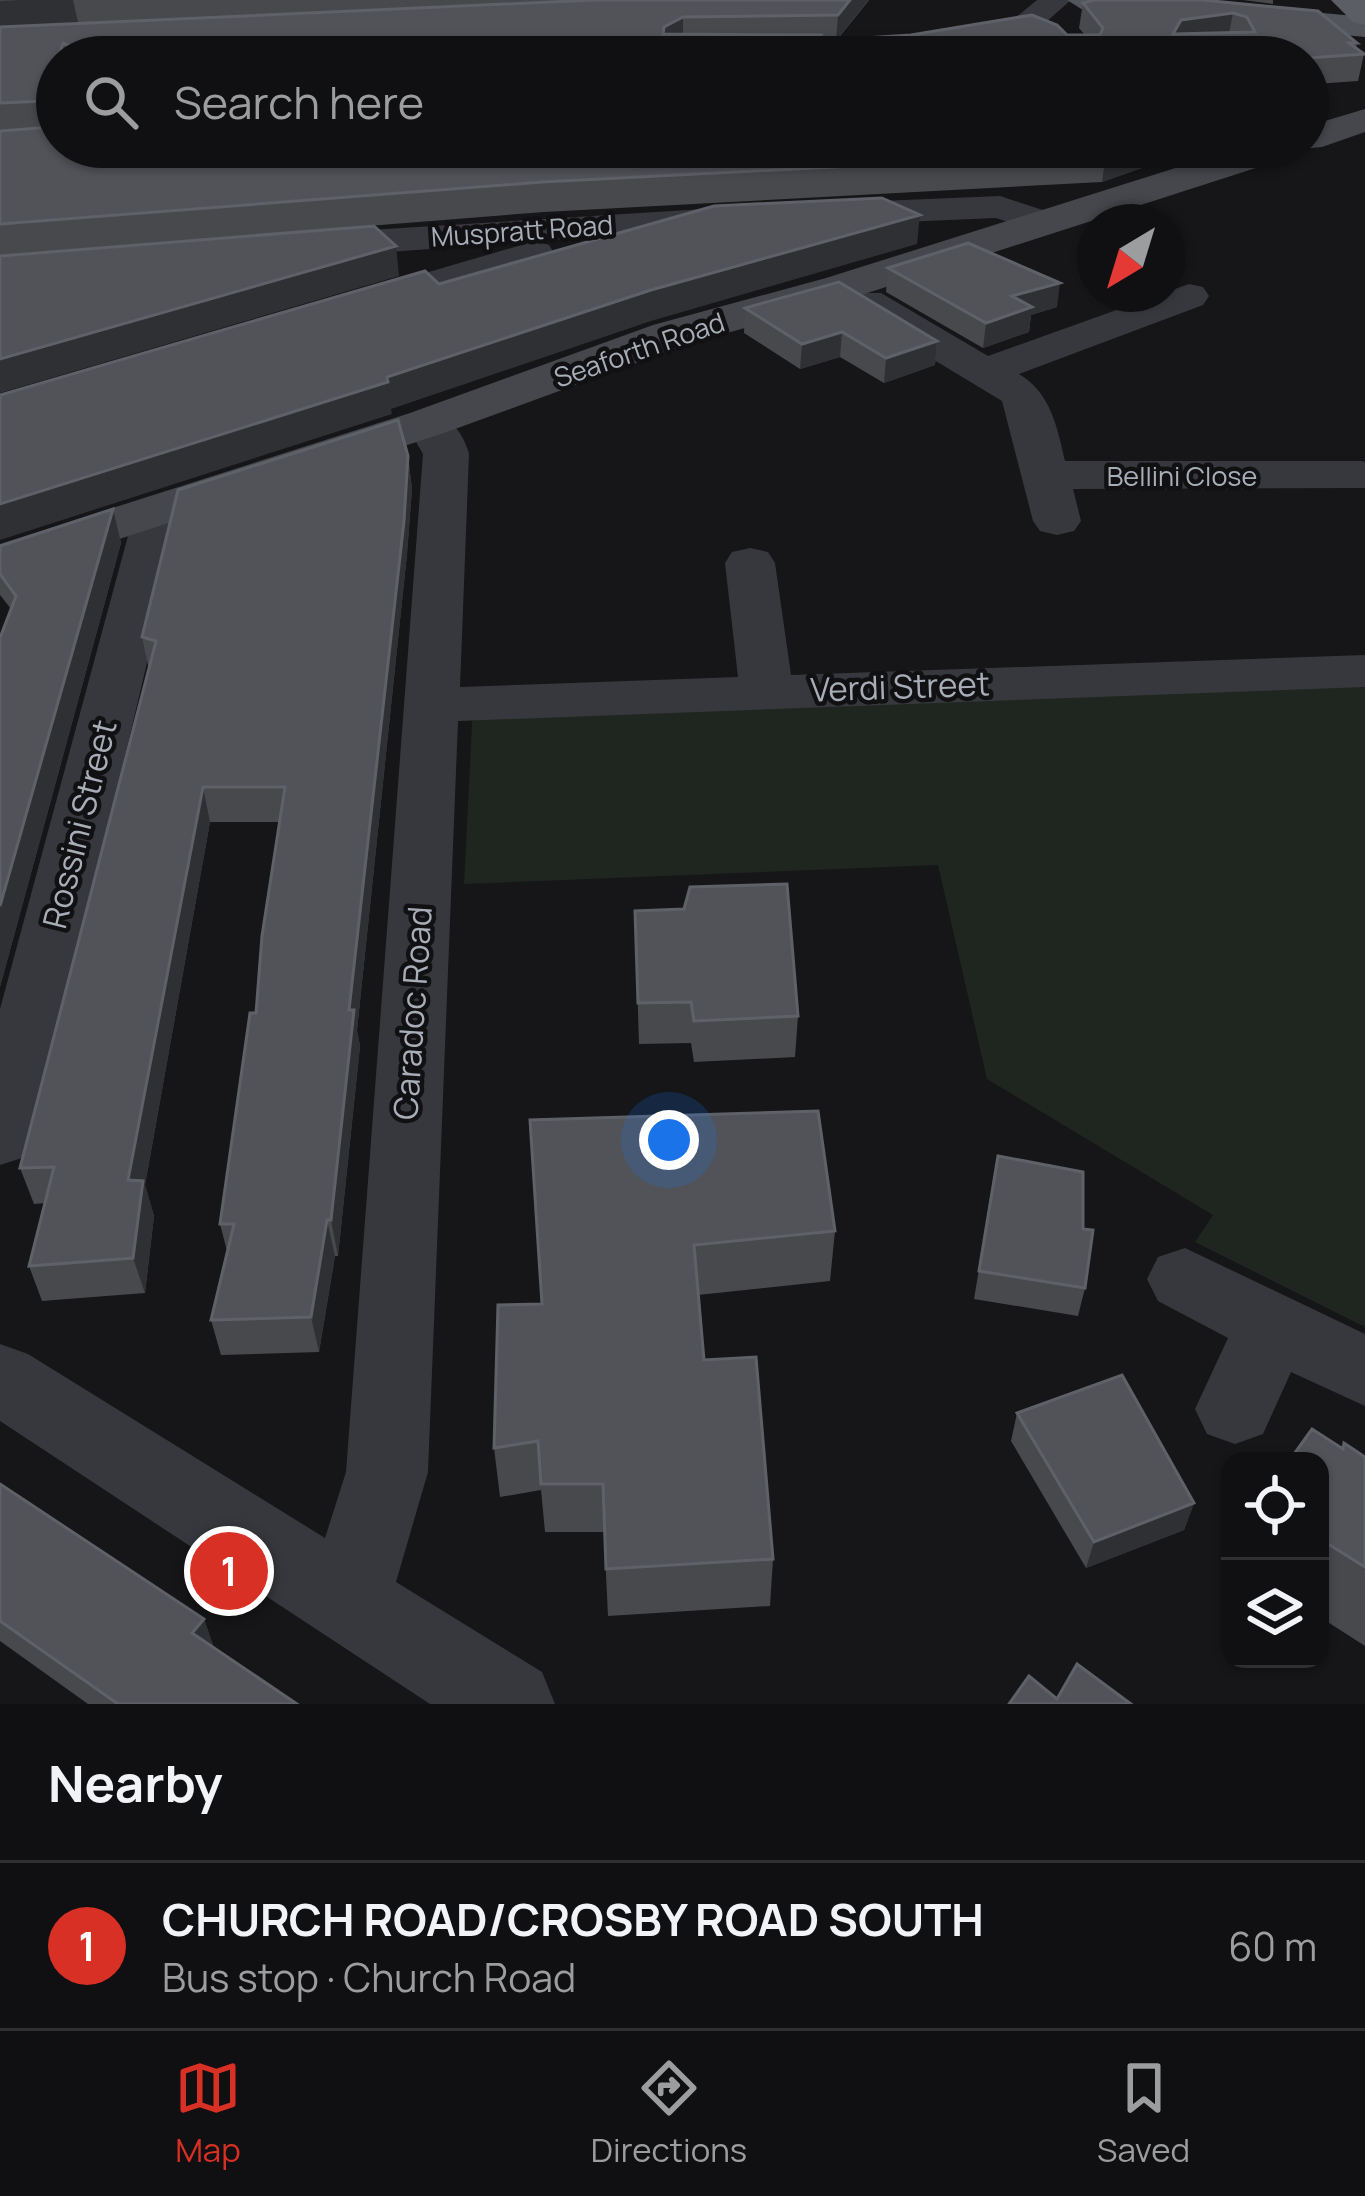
<!DOCTYPE html>
<meta charset="utf-8">
<style>
:root{--surface:#101012;--page:#1e1e20;--text:#f1f3f6;--muted:#9c9d9f;--line:#303032;--accent:#d93025}
body{margin:0;font-family:Manrope,sans-serif;background:var(--page);color:var(--text)}
.controls{position:absolute;right:36px;bottom:36px;display:grid;overflow:hidden;border-radius:24px;box-shadow:0 3px 9px #0004}
.controls button{width:108px;height:108px;display:grid;place-items:center;padding:0;border:0;border-bottom:3px solid var(--line);background:var(--surface);color:var(--text);font:60px sans-serif}
.compass{position:absolute;left:1077px;top:204px;width:108px;height:108px;border-radius:50%;background:var(--surface);box-shadow:0 3px 9px #0004;rotate:218deg}
.you{position:absolute;left:669px;top:1140px;width:42px;height:42px;margin:-30px;border:9px solid #fff;border-radius:50%;background:#1a73e8;box-shadow:0 0 0 18px #1a73e833}
.badge{display:grid;place-items:center;width:78px;height:78px;border-radius:50%;background:var(--accent);color:#fff;font-size:39px;font-weight:700}
.pin{position:absolute;translate:-50% -50%;border:6px solid #fff;box-shadow:0 3px 12px #0006}
.list{margin:0;padding:0;list-style:none}
h2{display:flex;justify-content:space-between;align-items:center;height:156px;margin:0;padding:0 48px;font-size:51px}
h2 small{font-size:39px;font-weight:400;color:var(--muted)}
.list li{display:grid;grid-template-columns:78px 1fr auto;gap:36px;align-items:center;box-sizing:border-box;height:168px;padding:0 48px;border-top:3px solid var(--line)}
.list b{display:block;font-size:45px;white-space:nowrap}
.list p{margin:0;font-size:39px;white-space:nowrap;color:var(--muted)}
.list em{font-size:39px;font-style:normal;color:var(--muted)}
.icon{flex:none;width:66px;height:66px;fill:none;stroke:currentColor;stroke-width:2;stroke-linecap:round;stroke-linejoin:round}
.map{position:relative;flex:none;width:1365px;height:1704px;overflow:hidden}
.search{position:absolute;background:var(--surface);box-shadow:0 3px 9px #0004;left:36px;right:36px;top:36px;height:132px;display:flex;align-items:center;gap:30px;box-sizing:border-box;padding:0 42px;border-radius:66px;color:var(--muted);font-size:45px}
.sheet{height:324px;background:var(--surface)}
nav{display:flex;justify-content:space-around;align-items:center;box-sizing:border-box;height:168px;border-top:3px solid var(--line);background:var(--surface);font-size:33px;color:var(--muted)}
nav a{display:grid;justify-items:center;gap:6px}
nav .on{color:var(--accent)}
.map>svg:first-child{display:block}
.green{fill:#1e261f}
.lines{fill:none;stroke-linecap:round;stroke-linejoin:round}
.minor{fill:#37383d;fill-rule:evenodd}
.secondary{fill:#45474d;fill-rule:evenodd}
.primary{fill:#53555c;fill-rule:evenodd}
.trunk{fill:#5b5e65;fill-rule:evenodd}
.wall{fill:#47494d;fill-rule:evenodd}
.shaded-wall{fill:#2f3033}
.building{fill:#525359;stroke:#5f6168;stroke-width:3;fill-rule:evenodd}
.labels{text-anchor:middle;dominant-baseline:central;stroke-width:9;stroke-linejoin:round;paint-order:stroke}
.far-street-label{font-size:27px;fill:#a8adb8;stroke:#111113}
.street-label{font-size:33px;fill:#a8adb8;stroke:#111113}
</style>
<div class="map">
<svg width="1365" height="1704" viewBox="0 0 1365 1704">
<rect width="100%" height="100%" fill="#161618"/>
<path class="green" d="M1365,679V1327L1195,1242L1213,1215L987,1079L938,865L464,884L473,704Z"/>
<g class="lines">
<path class="minor" d="M1037,0H1071L1037,30L960,51L944,42L949,35L1015,18Z
M1000,196L1055,214L1061,222L1055,230L1042,233L996,218L832,225L819,222L813,214L819,206L832,203Z
M736,207L749,210L755,218L749,226L305,258L291,254L286,246L291,238L305,234Z
M535,241L549,245L554,253L549,261L357,318L343,315L337,306L343,297Z
M1189,284L1203,287L1209,296L1203,305L1019,374C1051,393 1057,427 1065,461H1361L1365,462V488L1073,489L1081,521L1074,531L1057,535L1040,531L1033,521L1002,401L853,311L847,302L853,293H881L988,356Z
M427,410C449,415 463,432 469,454L460,687L738,677L725,563L732,552L750,548L768,552L775,563L791,675L1365,655V687L458,721L428,1472L396,1582L542,1672L555,1704H430L0,1421V1344L28,1354L325,1538L346,1472L423,454L405,423L411,413Z
M159,496L176,500L183,510L35,1138L25,1157L0,1165V1009L135,510L142,500Z
M1185,1248L1365,1334V1406L1291,1372L1263,1434L1235,1444L1207,1434L1195,1409L1228,1338L1158,1301L1147,1279L1158,1257Z"/>
<path class="secondary" d="M1365,109V132L1322,147L1300,149L1296,155L858,296L685,345L444,433L0,578V544L410,413L653,325L826,278L1242,147H1308V126Z"/>
<path class="primary" d="M1067,0H1187L1365,17V37L1083,10Z"/>
<path class="trunk" d="M1331,0H1365V25L1353,22Z"/>
</g>
<path class="wall" d="M0,0H869L837,40L1085,35L1079,28L1083,3L1202,0L1357,43L1356,48L1364,54L1358,81L1315,84L1311,105H1308V57H57L51,129L54,142L1175,147L1173,157L1102,182L544,212L0,255ZM78,22L83,23L23,26Z
M1243,0H1273V4Z
M888,268L1057,307L1031,315L1029,332L983,348L886,292Z
M745,308L937,341L935,365L884,383L840,357L800,369L744,333Z
M408,456L412,489L407,554L357,1030L360,1046L338,1256H335L319,1352L221,1355L211,1320L227,1251L220,1224L256,1013L280,822H210L145,1185L154,1216L145,1293L42,1301L29,1266L45,1203L34,1204L20,1168L149,670L142,637Z
M113,509L121,543L0,987V638L11,609L0,595V574Z
M635,911L798,1016L795,1057L694,1062L691,1043L639,1044Z
M530,1120L835,1231L830,1281L698,1295L704,1360L773,1559L770,1606L608,1616L604,1532H545L541,1490L500,1497L494,1448L542,1304Z
M998,1156L1085,1288L1078,1316L974,1299Z
M1017,1413L1194,1503L1184,1530L1086,1568L1011,1441Z
M1344,1443L1365,1457V1646L1320,1617V1461L1342,1447Z
M0,1484L204,1619L214,1648L297,1704H88L0,1641Z"/>
<path class="shaded-wall" d="M20,0H73L78,22L0,27V1Z
M850,0H868L836,41L838,15Z
M1233,13L1228,39L1173,34L1181,20Z
M683,17V43L663,34L664,27Z
M57,61V109L51,129L45,101Z
M1124,147H1175L1173,157L1102,182L1106,153Z
M920,215L917,244L651,321L391,409L392,414L0,540V504L651,290Z
M396,246L399,276L0,393V359Z
M1060,283L1057,307L1031,315L1029,332L983,348L986,323L1012,296Z
M842,332L840,357L800,369L802,344Z
M937,341L935,365L884,383L886,358Z
M408,456L412,489L407,554L357,1030L360,1046L338,1256L331,1220L349,1010Z
M113,509L121,543L0,987V906Z
M203,787L210,822L145,1185L154,1216L145,1293L133,1258L128,1180Z
M327,1220L335,1256L319,1352L311,1317Z
M1194,1503L1184,1530L1086,1568L1094,1542Z
M204,1619L215,1651L192,1633Z"/>
<path class="building" d="M595,0H850L838,15L683,17L664,27L663,34L821,35L817,41L911,35L1032,15L1057,25L1067,35H1100L1103,28L1083,3L1095,0H1202L1318,11L1357,43H1349L1364,54L1308,58L99,57L63,43L45,101L0,103V27ZM1233,13L1247,17L1255,32L1173,34L1181,20Z
M51,127L54,142H57V147H1124L1106,153L542,182L0,224V131Z
M882,198L920,215L651,290L387,377L388,382L0,504V395L425,271L439,284L714,206Z
M374,226L396,246L0,359V256Z
M968,243L1060,283L1012,296L1032,307L986,323L888,268Z
M839,282L937,341L886,358L842,332L802,344L745,308Z
M398,420L408,456L404,521L349,1010H354L331,1220H327L311,1317L211,1320L234,1224H220L250,1013H256L262,936L285,787H203L128,1180L143,1181L133,1258L29,1266L54,1167L20,1168L156,641L142,637L178,490Z
M113,509L0,906V638L16,596L0,574V546Z
M787,884L798,1016L694,1021L691,1002L638,1003L635,911L684,909L690,887Z
M818,1111L835,1231L694,1245L704,1360L756,1357L773,1559L606,1569L603,1484H541L538,1441L494,1448L498,1305L542,1304L530,1120Z
M998,1156L1083,1172V1229L1093,1230L1085,1288L979,1271Z
M1122,1375L1194,1503L1094,1542L1017,1413Z
M1312,1429L1343,1449L1344,1443L1365,1457V1567L1320,1539V1461H1289Z
M0,1484L204,1619L192,1633L297,1704H118L0,1621Z
M1077,1664L1131,1704H1009L1029,1676L1057,1699Z"/>
<g class="labels">
<g class="far-street-label">
<text transform="translate(522 230) rotate(-4)">Muspratt Road</text>
<text transform="translate(639 349) rotate(-19)">Seaforth Road</text>
<text x="1182" y="475">Bellini Close</text>
</g>
<g class="street-label">
<text transform="translate(900 686) rotate(-2)">Verdi Street</text>
<text transform="translate(79 824) rotate(-76)">Rossini Street</text>
<text transform="translate(412 1013) rotate(-86)">Caradoc Road</text>
</g>
</g>
</svg>
<div class="controls">
<button><svg class="icon" aria-label="locate" viewBox="0 0 24 24"><circle cx="12" cy="12" r="6"/><path d="M12 2v4M12 18v4M2 12h4M18 12h4"/></svg></button>
<button><svg class="icon" aria-label="layers" viewBox="0 0 24 24"><path d="M12 4l9 5-9 5-9-5zM3 14l9 5 9-5"/></svg></button>
</div>
<svg class="compass" viewBox="-18 -18 36 36"><path d="M0-13l5 13h-10z" fill="#e53935"/><path d="M0 13l5-13h-10z" fill="#9c9d9f"/></svg>
<div class="you"></div>
<div class="pin badge" style="left:229px;top:1571px">1</div>
<div class="search"><svg class="icon" aria-label="search" viewBox="0 0 24 24"><circle cx="10" cy="10" r="6"/><path d="M15 15l6 6"/></svg>Search here</div>
</div>
<section class="sheet">
<h2>Nearby<small></small></h2>
<ul class="list">
<li><span class="badge">1</span><div><b>CHURCH ROAD/CROSBY ROAD SOUTH</b><p>Bus stop · Church Road</p></div><em>60 m</em></li>
</ul>
</section>
<nav>
<a class="on"><svg class="icon" aria-label="map" viewBox="0 0 24 24"><path d="M3 6l6-2 6 2 6-2v14l-6 2-6-2-6 2zM9 4v14M15 6v14"/></svg>Map</a>
<a><svg class="icon" aria-label="directions" viewBox="0 0 24 24"><path d="M12 3l9 9-9 9-9-9zM9 14v-3h6M13 9l2 2-2 2"/></svg>Directions</a>
<a><svg class="icon" aria-label="saved" viewBox="0 0 24 24"><path d="M7 4h10v16l-5-4-5 4z"/></svg>Saved</a>
</nav>
